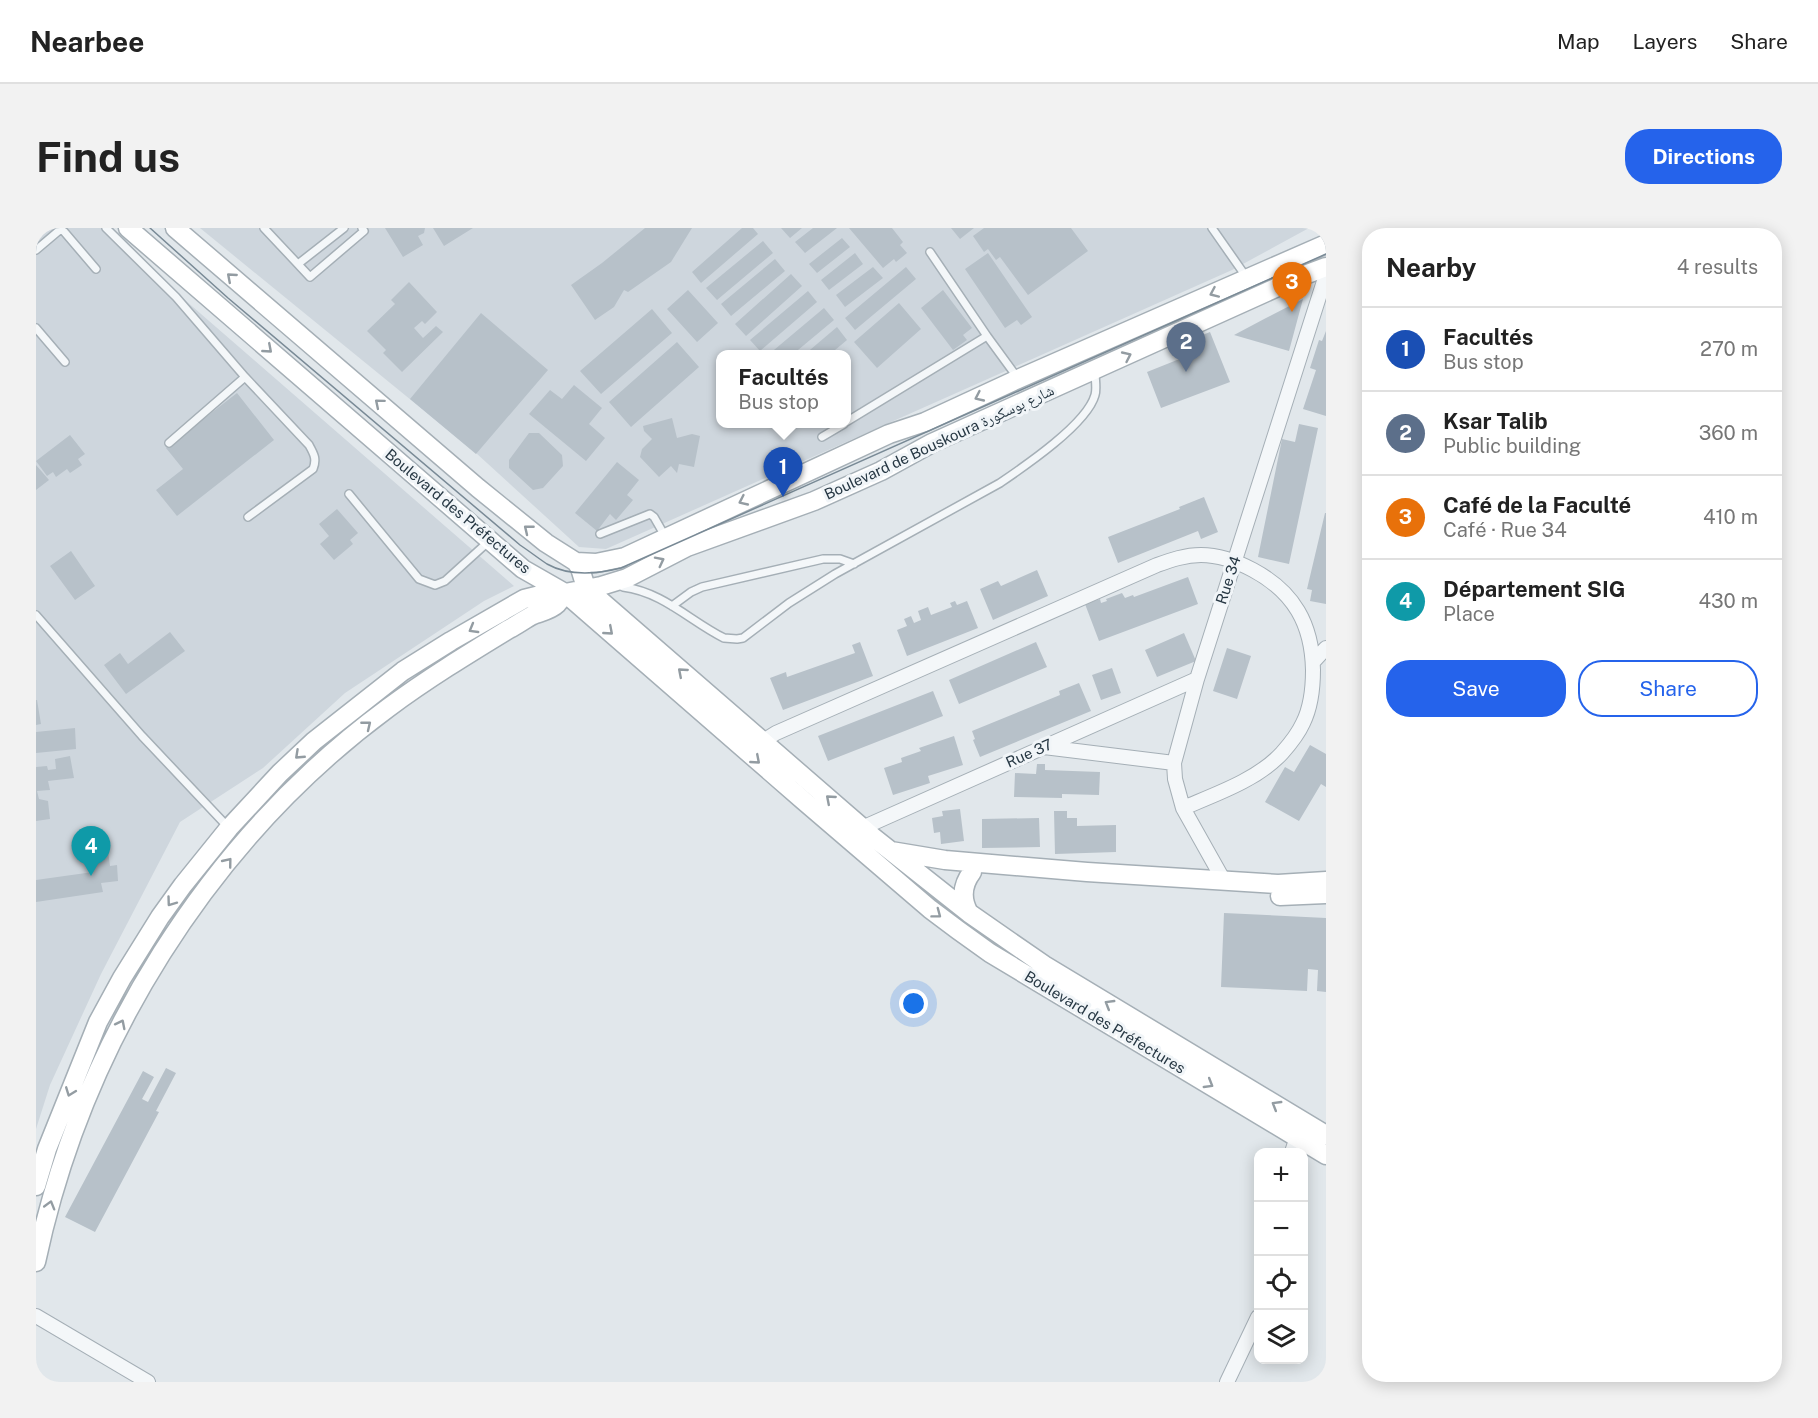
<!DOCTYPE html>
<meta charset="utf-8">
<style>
:root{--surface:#fff;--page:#f2f2f2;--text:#222;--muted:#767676;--line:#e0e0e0;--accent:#2563eb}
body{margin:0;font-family:"Public Sans","Noto Naskh Arabic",sans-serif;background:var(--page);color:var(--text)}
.controls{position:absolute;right:18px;bottom:18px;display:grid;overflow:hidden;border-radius:12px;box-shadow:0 3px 15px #0003}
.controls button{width:54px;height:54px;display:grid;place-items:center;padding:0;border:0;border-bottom:2px solid var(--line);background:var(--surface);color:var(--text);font:30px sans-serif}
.you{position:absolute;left:878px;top:776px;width:21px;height:21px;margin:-15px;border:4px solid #fff;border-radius:50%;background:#1a73e8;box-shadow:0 0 0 9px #1a73e833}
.badge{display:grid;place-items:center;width:39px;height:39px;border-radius:50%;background:var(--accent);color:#fff;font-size:20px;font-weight:700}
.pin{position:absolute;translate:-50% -50px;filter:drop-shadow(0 2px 3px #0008)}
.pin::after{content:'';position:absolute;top:32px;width:21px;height:18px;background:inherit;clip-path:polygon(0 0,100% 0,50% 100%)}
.popup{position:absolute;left:680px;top:122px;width:135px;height:78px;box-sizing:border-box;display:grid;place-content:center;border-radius:12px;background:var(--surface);filter:drop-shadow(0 2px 4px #0005);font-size:20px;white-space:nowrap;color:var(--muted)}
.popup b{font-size:22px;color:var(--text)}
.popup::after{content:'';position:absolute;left:50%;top:100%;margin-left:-12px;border:12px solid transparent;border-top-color:var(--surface)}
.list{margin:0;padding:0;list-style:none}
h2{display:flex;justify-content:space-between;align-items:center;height:78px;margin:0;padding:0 24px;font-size:26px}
h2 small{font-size:20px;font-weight:400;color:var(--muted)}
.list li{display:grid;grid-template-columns:39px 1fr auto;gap:18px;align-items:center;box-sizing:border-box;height:84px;padding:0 24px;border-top:2px solid var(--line)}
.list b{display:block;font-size:22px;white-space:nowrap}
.list p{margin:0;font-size:20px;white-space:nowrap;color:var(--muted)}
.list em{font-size:20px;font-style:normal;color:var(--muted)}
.actions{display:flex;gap:12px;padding:18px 24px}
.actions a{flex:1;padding:14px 0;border:2px solid var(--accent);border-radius:24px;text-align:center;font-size:21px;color:var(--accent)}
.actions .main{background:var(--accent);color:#fff}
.icon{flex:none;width:33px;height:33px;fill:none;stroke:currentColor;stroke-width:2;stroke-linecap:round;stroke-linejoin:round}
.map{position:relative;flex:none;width:1290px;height:1154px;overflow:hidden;border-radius:24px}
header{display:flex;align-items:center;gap:36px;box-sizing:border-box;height:84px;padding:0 30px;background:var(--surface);border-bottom:2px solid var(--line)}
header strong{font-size:28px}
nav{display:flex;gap:33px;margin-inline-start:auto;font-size:21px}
.intro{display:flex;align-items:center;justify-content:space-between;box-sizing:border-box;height:144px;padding:0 36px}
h1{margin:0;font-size:42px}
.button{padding:15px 27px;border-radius:24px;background:var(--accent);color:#fff;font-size:21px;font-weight:700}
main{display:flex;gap:36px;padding:0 36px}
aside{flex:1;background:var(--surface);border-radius:24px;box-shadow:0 3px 15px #0003}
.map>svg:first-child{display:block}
.built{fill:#ced6dd;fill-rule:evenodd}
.building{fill:#b7c1c9}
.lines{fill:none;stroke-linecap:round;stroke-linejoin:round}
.lane-casing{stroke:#a5afb6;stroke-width:10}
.street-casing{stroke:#a5afb6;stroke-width:16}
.secondary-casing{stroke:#a5afb6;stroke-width:21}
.lane{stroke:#f4f7f9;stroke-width:7}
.street{stroke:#f4f7f9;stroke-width:14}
.secondary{stroke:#fff;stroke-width:18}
.tram{stroke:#798a96;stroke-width:1.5}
.oneway{stroke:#939ca2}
.labels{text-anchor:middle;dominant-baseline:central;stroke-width:6;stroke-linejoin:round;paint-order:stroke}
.street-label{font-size:15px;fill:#273844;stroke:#f1f5f8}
</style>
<header>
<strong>Nearbee</strong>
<nav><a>Map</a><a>Layers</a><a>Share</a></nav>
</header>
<div class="intro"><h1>Find us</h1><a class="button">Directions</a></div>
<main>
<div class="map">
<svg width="1290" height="1154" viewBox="0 0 1290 1154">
<rect width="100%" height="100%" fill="#e1e7eb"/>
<path class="built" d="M0,0H66L478,358L448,373L309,465L227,540L144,594L65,746L14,857L0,901Z
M164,0H1273L1196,42L570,321L543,319L440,225ZM684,127H810V196H684Z"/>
<path class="building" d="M349,0H389L388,5L382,8L387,17L367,29Z
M397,0H437L408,18Z
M609,0H656L635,34L592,64L588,62L578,79L559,92L535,57L566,35Z
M706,0H717L722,6L665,55L656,44Z
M745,0H766L754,10Z
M777,0H801L769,25L759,14Z
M813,0H856L867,14L864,17L871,25L860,34L858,31L847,40Z
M915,0H938L924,11Z
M948,0H1035L1052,23L992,67L964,29L960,32L952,21L948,24L937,8Z
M806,10L814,19L781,45L773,36Z
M727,13L737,25L681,72L670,60Z
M819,25L827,36L793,62L785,52Z
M952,25L996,89L985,97L981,92L969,100L929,41Z
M739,31L749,43L695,88L685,76Z
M837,39L847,50L809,79L800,67Z
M870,39L880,51L819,102L809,90Z
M755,46L766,58L710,108L699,96Z
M373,54L401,84L389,96L386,93L378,100L387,110L400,98L407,104L366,144L347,125L350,122L331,103L359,76L355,72Z
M652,62L682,95L661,114L631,81Z
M907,62L936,100L927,107L931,112L917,122L885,80Z
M772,63L781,74L724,123L714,112Z
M1267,71L1253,123L1198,107L1230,90Z
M863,75L885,101L841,140L818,114Z
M788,80L798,92L756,127H732Z
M616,81L636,105L565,166L544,143Z
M445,85L512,142L440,226L374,171Z
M801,99L811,112L793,127H768Z
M1290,103V188L1267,181L1280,142L1274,140L1283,112L1286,113Z
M1174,104L1194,154L1125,180L1111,144L1156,126L1151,113Z
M641,114L663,139L595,199L573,174Z
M538,157L566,180L553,196L569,210L550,233L493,186L514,162L526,171Z
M201,165L238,212L141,288L120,262L147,241L130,220Z
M636,190L641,210L656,206L664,208L658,239L643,236L641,245L635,238L623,249L604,229L606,221L616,211L608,203L607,198Z
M1263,196L1282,200L1253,336L1222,329L1246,211L1259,214Z
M493,205H503L526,227L527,238L507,260L497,262L473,240V232Z
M34,207L49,226L42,231L46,237L34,245L31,241L20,249L17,244L11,248L0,233Z
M581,234L603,252L591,267L597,272L580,292L574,286L561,303L539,285Z
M0,237L13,252L0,262Z
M1168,269L1182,304L1165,311L1162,303L1082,335L1072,309L1144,281L1143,279Z
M301,281L322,305L314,312L317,316L298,332L284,316L293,308L283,296Z
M1289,285H1290V376L1274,373L1276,362L1271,361Z
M35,323L59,358L39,372L14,338Z
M1001,342L1012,368L957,392L944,361L962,353L965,358Z
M1152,349L1162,376L1063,413L1049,376L1064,371L1065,375L1071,373L1070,371L1086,365L1089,370L1097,367L1098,369Z
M919,373L921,377L931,373L942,400L871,428L861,402L871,398L868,391L875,388L878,395L885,392L882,383L892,379L895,387L916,379L914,375Z
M134,404L149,423L90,466L68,437L84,425L92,436Z
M1148,405L1160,433L1121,449L1109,422Z
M824,414L837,448L747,482L734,450L750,444L751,449L819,425L816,417Z
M1000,414L1011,439L923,476L913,452Z
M1191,420L1215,428L1201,471L1177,463Z
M1076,440L1085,465L1065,472L1056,447Z
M1043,455L1055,483L944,529L937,512L939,511L936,503L1024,467L1023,463Z
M897,463L907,488L792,533L782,508Z
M0,472H1L5,496L0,497Z
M39,500L40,521L0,525V504Z
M918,508L927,537L892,548L894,555L857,567L848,540L866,534L865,530L885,523L883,520Z
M1274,517L1290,526V559L1285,556L1263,593L1229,574L1249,539L1258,544Z
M34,528L38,550L12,553L14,562L1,563L3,571L12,573L14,591L0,593V539L11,538L12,542L20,541L19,531Z
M1001,536H1009V542L1064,544L1063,567L1026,566V570L978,569L979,545L1000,546Z
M924,581L928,613L905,616L904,604L898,605L896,590L907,588L906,583Z
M1018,583H1031V590H1041V598L1080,597V624L1019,626Z
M1003,590L1004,619L946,620V591Z
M71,615L74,638L81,637L82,653L65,655L67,664L0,674V652L57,644L55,616Z
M1188,685L1290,690V764L1281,763L1282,742L1272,741L1271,763L1185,759Z
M130,840L140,845L120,883L123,884L59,1004L29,989L107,843L118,849L106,871L112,874Z"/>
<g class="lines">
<g class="lane-casing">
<path id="lane" d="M25,0L60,41
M70,0L140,69L209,149L273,217C278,226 281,231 277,241L212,289
M228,0L274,49L328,3L326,0
M1176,0L1211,50
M0,22L26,0
M894,24L951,108
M262,36L308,0
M0,100L29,134
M810,194L951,108L981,149
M786,209L808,196
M133,215L209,149
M313,266L383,351L399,357L409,353L452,314
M564,306L614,286L618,289L630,310
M587,359C627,364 654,393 688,410L701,411L707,410L753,375L799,346L964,255C989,238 1051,196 1059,167C1061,161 1059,151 1059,144
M636,378L655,364L666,359L787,331H804L818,336
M0,387L106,508L191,598"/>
</g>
<g class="street-casing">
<path id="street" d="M1277,434L1290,420
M727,513L740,505L1121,337C1135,332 1149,327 1165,327C1183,327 1202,334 1217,342C1258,364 1276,396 1277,442C1277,460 1275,479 1267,495C1262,506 1254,516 1246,525C1221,552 1180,566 1147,580
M1008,519L1138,535
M826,600L1161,451
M1188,653L1147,580L1139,551L1138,535L1161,451L1290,47
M1256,924L1261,909
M0,1088L112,1154
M1191,1154L1222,1089"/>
</g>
<g class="secondary-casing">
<path id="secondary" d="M92,0L487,341L529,365L768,573L894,681L922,702L954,725L1290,927
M139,0L442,260L510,315L540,334L544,340L550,360L837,609L933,685L1008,737L1290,907
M540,334L560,335L589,329L853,206L889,194L982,151L1290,16
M855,623L909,632L1051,644L1242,656L1290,653
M1244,668L1290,666
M933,685C925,671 926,657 936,644
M0,958L11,921L62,794L86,750L124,689L147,657L193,600L244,545L278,513L367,443L415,413L488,371L512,365H529L565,358L591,350L651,319L778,273L845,243L896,215L1266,48L1290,39
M0,1034C46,816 172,613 352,480C391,451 432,426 473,401C481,397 489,391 497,387C505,384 515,382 521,376C524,373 526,368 529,365"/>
</g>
<use href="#lane" class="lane"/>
<use href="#street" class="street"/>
<use href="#secondary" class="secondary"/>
<path class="tram" d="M114,0L192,70L484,317C493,323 502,330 511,336C534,349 561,346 585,340L1290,26"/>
</g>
<defs><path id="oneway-chevron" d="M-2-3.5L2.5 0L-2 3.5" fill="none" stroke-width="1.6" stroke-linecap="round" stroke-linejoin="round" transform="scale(1.5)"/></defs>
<g class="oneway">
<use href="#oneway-chevron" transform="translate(195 49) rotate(-139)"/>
<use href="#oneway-chevron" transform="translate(1178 65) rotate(156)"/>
<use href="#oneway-chevron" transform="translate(232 121) rotate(41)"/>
<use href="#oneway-chevron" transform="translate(1091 128) rotate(-25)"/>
<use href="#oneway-chevron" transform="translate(943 169) rotate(155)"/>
<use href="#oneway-chevron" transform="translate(343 175) rotate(-140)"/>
<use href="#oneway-chevron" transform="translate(707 273) rotate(155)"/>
<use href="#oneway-chevron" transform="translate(492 301) rotate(-141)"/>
<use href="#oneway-chevron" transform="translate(624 333) rotate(-27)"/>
<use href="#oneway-chevron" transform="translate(437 401) rotate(150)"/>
<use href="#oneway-chevron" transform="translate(573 403) rotate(41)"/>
<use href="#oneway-chevron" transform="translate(646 444) rotate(-139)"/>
<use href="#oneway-chevron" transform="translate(331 497) rotate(-39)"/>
<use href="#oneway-chevron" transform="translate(263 527) rotate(137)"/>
<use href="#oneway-chevron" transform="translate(720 532) rotate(41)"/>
<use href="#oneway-chevron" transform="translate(794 571) rotate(-139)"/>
<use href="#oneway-chevron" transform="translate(192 634) rotate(-51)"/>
<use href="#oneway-chevron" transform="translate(135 674) rotate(126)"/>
<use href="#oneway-chevron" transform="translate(901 686) rotate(37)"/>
<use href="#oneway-chevron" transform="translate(1073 776) rotate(-149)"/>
<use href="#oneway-chevron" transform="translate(85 796) rotate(-63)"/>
<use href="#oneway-chevron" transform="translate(1173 856) rotate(31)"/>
<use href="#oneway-chevron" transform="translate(34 864) rotate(111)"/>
<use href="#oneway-chevron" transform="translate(1240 877) rotate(-149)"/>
<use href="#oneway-chevron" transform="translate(14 977) rotate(-74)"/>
</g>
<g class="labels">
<g class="street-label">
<text transform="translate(903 214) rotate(-25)">Boulevard de Bouskoura شارع بوسكورة</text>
<text transform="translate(422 283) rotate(40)">Boulevard des Préfectures</text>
<text transform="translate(1192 352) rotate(-72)">Rue 34</text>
<text transform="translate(993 525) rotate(-24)">Rue 37</text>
<text transform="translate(1069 794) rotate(31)">Boulevard des Préfectures</text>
</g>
</g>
</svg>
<div class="controls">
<button>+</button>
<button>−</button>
<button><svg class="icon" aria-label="locate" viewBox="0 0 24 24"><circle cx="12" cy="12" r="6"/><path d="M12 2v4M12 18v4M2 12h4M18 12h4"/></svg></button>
<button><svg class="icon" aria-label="layers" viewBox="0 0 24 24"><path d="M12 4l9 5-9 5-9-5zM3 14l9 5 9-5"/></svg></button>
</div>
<div class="you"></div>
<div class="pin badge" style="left:747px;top:269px;background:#1a4fb4">1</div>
<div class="popup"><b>Facultés</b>Bus stop</div>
<div class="pin badge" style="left:1150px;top:144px;background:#5c6f8a">2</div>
<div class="pin badge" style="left:1256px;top:84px;background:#e8710a">3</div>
<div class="pin badge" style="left:55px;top:648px;background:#0f9aa8">4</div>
</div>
<aside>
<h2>Nearby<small>4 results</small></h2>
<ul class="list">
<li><span class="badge" style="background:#1a4fb4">1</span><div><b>Facultés</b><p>Bus stop</p></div><em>270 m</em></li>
<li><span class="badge" style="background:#5c6f8a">2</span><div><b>Ksar Talib</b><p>Public building</p></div><em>360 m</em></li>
<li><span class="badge" style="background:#e8710a">3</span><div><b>Café de la Faculté</b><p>Café · Rue 34</p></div><em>410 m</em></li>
<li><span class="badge" style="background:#0f9aa8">4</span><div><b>Département SIG</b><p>Place</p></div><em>430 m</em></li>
</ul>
<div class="actions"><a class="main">Save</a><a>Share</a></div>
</aside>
</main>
